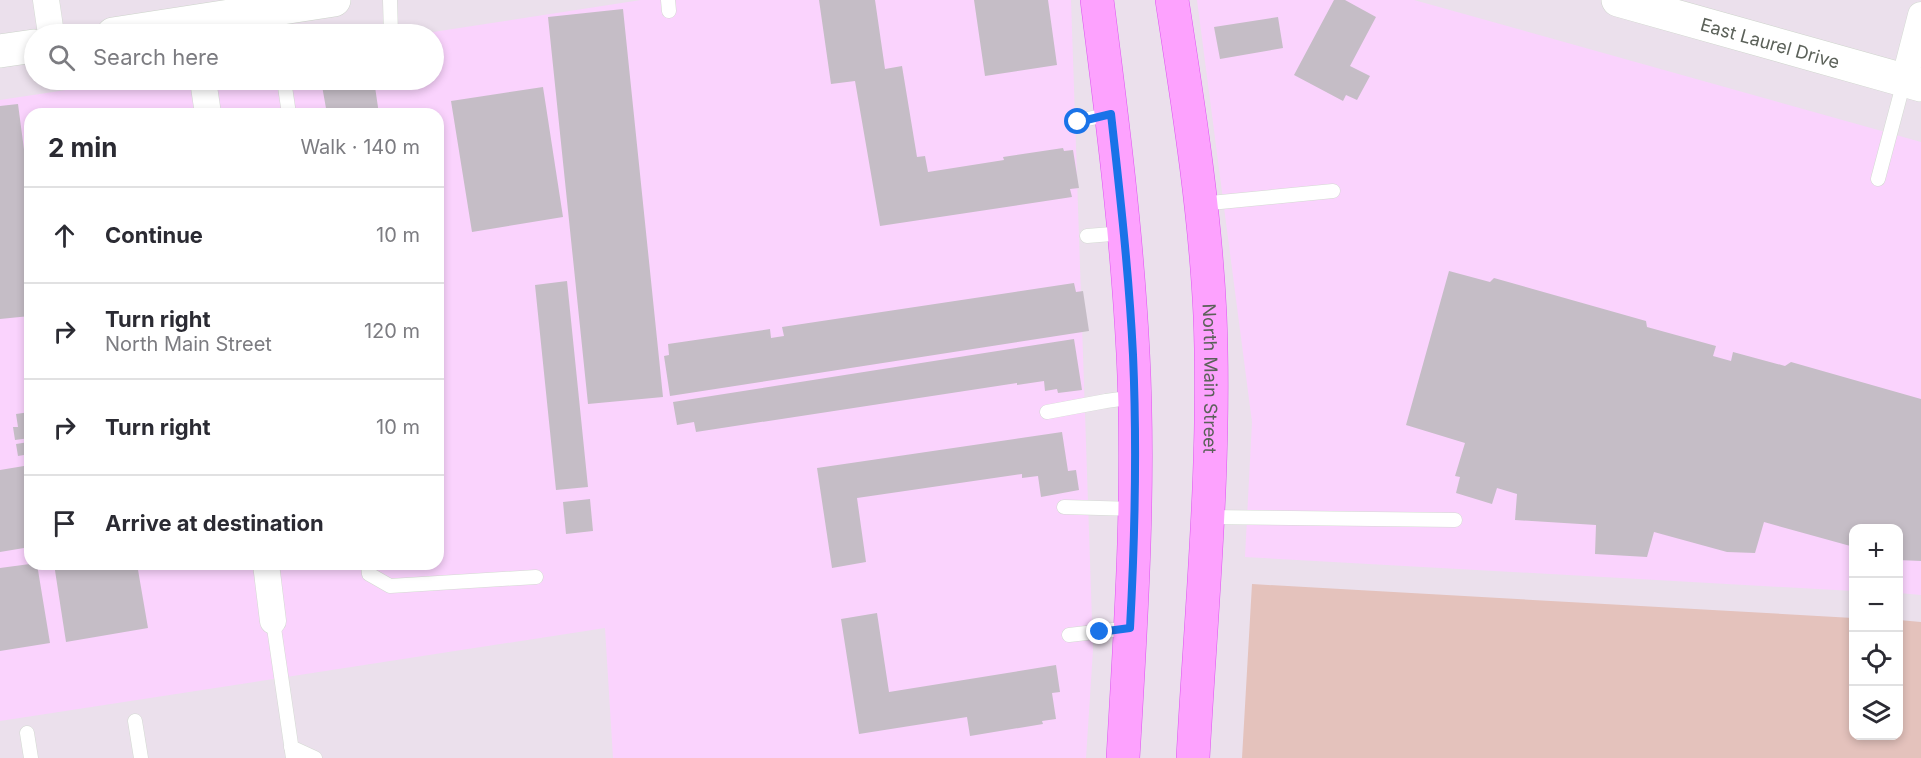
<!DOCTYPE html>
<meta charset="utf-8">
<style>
:root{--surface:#fff;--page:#f2f2f3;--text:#2b2b33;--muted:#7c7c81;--line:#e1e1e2}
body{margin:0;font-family:Inter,sans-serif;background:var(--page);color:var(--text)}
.controls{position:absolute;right:18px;bottom:18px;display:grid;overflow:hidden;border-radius:12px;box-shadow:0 3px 9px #0003}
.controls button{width:54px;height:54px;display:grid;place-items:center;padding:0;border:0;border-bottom:2px solid var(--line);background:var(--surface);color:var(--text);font:30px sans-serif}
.stop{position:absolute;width:18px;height:18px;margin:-14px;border:4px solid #1a73e8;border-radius:50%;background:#fff}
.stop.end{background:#1a73e8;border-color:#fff;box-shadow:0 2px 6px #0008}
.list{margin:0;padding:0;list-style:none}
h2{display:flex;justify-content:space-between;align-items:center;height:78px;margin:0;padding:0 24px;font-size:26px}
h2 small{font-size:20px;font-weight:400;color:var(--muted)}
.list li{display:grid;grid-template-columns:39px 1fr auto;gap:18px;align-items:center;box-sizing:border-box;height:96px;padding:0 24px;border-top:2px solid var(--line)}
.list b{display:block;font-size:22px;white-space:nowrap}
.list p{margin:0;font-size:20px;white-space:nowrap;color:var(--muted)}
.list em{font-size:20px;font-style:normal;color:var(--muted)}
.icon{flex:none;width:33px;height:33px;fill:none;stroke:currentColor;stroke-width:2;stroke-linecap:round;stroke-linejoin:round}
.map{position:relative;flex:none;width:1921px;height:758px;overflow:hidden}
.search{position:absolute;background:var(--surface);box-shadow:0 3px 9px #0003;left:24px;top:24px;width:420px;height:66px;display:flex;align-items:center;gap:15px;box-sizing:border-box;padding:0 21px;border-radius:33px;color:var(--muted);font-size:22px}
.panel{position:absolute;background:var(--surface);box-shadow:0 3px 9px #0003;left:24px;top:108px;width:420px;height:462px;border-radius:18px}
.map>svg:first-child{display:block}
.commercial{fill:#fad3fd;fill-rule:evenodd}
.green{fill:#e4c2bc}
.building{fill:#c5bdc6}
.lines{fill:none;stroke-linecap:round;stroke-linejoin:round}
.service-casing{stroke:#d4dad3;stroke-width:15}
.minor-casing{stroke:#d4dad3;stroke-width:27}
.secondary-casing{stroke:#cdd4cb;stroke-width:34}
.primary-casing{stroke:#dc55ef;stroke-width:34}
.service{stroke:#fff;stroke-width:14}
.minor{stroke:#fff;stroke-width:26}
.secondary{stroke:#fff;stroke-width:33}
.primary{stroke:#fda2fe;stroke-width:33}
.route{stroke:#1a73e8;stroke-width:8}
.labels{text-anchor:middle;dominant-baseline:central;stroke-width:4.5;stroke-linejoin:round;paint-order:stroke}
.street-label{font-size:18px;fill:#5b6159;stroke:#fff}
</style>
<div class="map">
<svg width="1921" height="758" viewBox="0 0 1921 758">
<rect width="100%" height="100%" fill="#ebe0ec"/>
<path class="commercial" d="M641,0H1071L1093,650L1086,758H613L605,628L0,721V100L132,80H434V34H420ZM30,114H438V564H30Z
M1197,0H1414L1921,142V595L1899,593L1898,528H1854L1853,591L1245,557L1252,422Z"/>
<path class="green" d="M1252,584L1853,618L1854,736H1898L1899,620L1921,622V758H1242Z"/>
<path class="building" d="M819,0H875L885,69L902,66L917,157L925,156L928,172L1004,160L1003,157L1063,148L1064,151L1073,150L1079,188L1070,189L1072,197L880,226L855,81L831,84Z
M974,0H1048L1057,65L985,76Z
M1334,0H1345L1376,17L1350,66L1370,76L1357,100L1346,95L1343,101L1294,75Z
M623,9L663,397L588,404L548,17Z
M1278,17L1283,48L1220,59L1214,27Z
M321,80H374L379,114H327Z
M543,87L563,217L472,232L451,101Z
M18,104L30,195V316L0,319V106Z
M1449,271L1490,282L1494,278L1646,321L1647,327L1716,346L1713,356L1731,361L1733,352L1785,366L1791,362L1921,399V561L1898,560V528H1854V547L1764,522L1755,553L1727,552L1654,532L1647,557L1595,554L1596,525L1515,520L1517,494L1497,488L1492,504L1456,493L1460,477L1455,476L1465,443L1406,425Z
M567,281L588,487L556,490L535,285Z
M1074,283L1076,292L1083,291L1089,331L670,396L664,356L669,355L668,344L770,329L771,338L784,336L782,327Z
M1074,339L1082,390L1058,393L1057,389L1045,391L1044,381L1017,385V383L696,432L694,422L677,425L673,402Z
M30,412V438L15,440L13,427H18L16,414Z
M1062,432L1068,471L1076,470L1079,490L1041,497L1038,476L1022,478V474L857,498L866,562L832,568L817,468Z
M29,442L30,454L18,456L16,444Z
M24,466L30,503V547L0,552V470Z
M590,499L593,531L566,534L563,502Z
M30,564H37L50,643L0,651V568Z
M54,564H137L148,628L66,642Z
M877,613L889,692L1056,665L1060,692L1052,693L1056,719L1042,721L1043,724L970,736L967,717L859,734L841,619Z"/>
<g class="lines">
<g class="service-casing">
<path id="service" d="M390,0L391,34
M668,0L669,11
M272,10L276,34
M284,80L289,114
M1078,121L1111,114
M1878,179L1904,81
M1200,204L1333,191
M1087,236L1124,233
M1047,412L1106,401L1135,397
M1064,507L1135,509
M1207,517L1455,520
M368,564L369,574L390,586L536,577
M273,621L293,758
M1069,635L1130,628
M135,721L141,758
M27,733L31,758
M291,747L315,758"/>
</g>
<g class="minor-casing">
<path id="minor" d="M46,0L51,34
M203,80L208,114
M1904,81L1921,15
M266,564L273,621"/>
</g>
<g class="secondary-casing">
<g id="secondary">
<path id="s1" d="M1618,0L1921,85"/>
<path d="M113,34L334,0"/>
<path d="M0,51L34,46"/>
</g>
</g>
<g class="primary-casing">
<g id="primary">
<path d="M1097,0C1112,117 1127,235 1133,353C1140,488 1131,623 1123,758"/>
<path id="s2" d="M1172,0C1188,104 1205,209 1210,315C1216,462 1201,611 1193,758"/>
</g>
</g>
<use href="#service" class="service"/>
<use href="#minor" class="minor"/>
<use href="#secondary" class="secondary"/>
<use href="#primary" class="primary"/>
</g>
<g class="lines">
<path class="route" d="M1078,122L1111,114C1120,194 1129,274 1133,355C1137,446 1135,537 1130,628L1100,632"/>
</g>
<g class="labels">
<g class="street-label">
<text stroke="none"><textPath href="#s1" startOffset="158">East Laurel Drive</textPath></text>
<text stroke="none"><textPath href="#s2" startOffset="381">North Main Street</textPath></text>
</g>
</g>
</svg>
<div class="controls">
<button>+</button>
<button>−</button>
<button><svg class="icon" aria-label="locate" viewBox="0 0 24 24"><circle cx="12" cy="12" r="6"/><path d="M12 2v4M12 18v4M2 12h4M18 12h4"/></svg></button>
<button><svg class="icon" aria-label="layers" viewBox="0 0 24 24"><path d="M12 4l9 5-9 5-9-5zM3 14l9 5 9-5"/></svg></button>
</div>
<div class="stop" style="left:1078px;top:122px"></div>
<div class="stop end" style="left:1100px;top:632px"></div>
<div class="search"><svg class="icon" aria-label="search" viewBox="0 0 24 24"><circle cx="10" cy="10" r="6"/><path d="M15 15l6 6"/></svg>Search here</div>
<section class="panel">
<h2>2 min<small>Walk · 140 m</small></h2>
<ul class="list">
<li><svg class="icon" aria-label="ahead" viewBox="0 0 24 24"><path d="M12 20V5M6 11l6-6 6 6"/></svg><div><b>Continue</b></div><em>10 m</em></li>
<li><svg class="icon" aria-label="right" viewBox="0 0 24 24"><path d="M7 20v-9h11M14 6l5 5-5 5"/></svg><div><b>Turn right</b><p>North Main Street</p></div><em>120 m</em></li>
<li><svg class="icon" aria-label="right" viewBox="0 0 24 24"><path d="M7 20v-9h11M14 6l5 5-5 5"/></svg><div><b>Turn right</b></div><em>10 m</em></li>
<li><svg class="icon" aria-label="arrive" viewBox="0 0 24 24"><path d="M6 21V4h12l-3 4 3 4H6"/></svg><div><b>Arrive at destination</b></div></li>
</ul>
</section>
</div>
